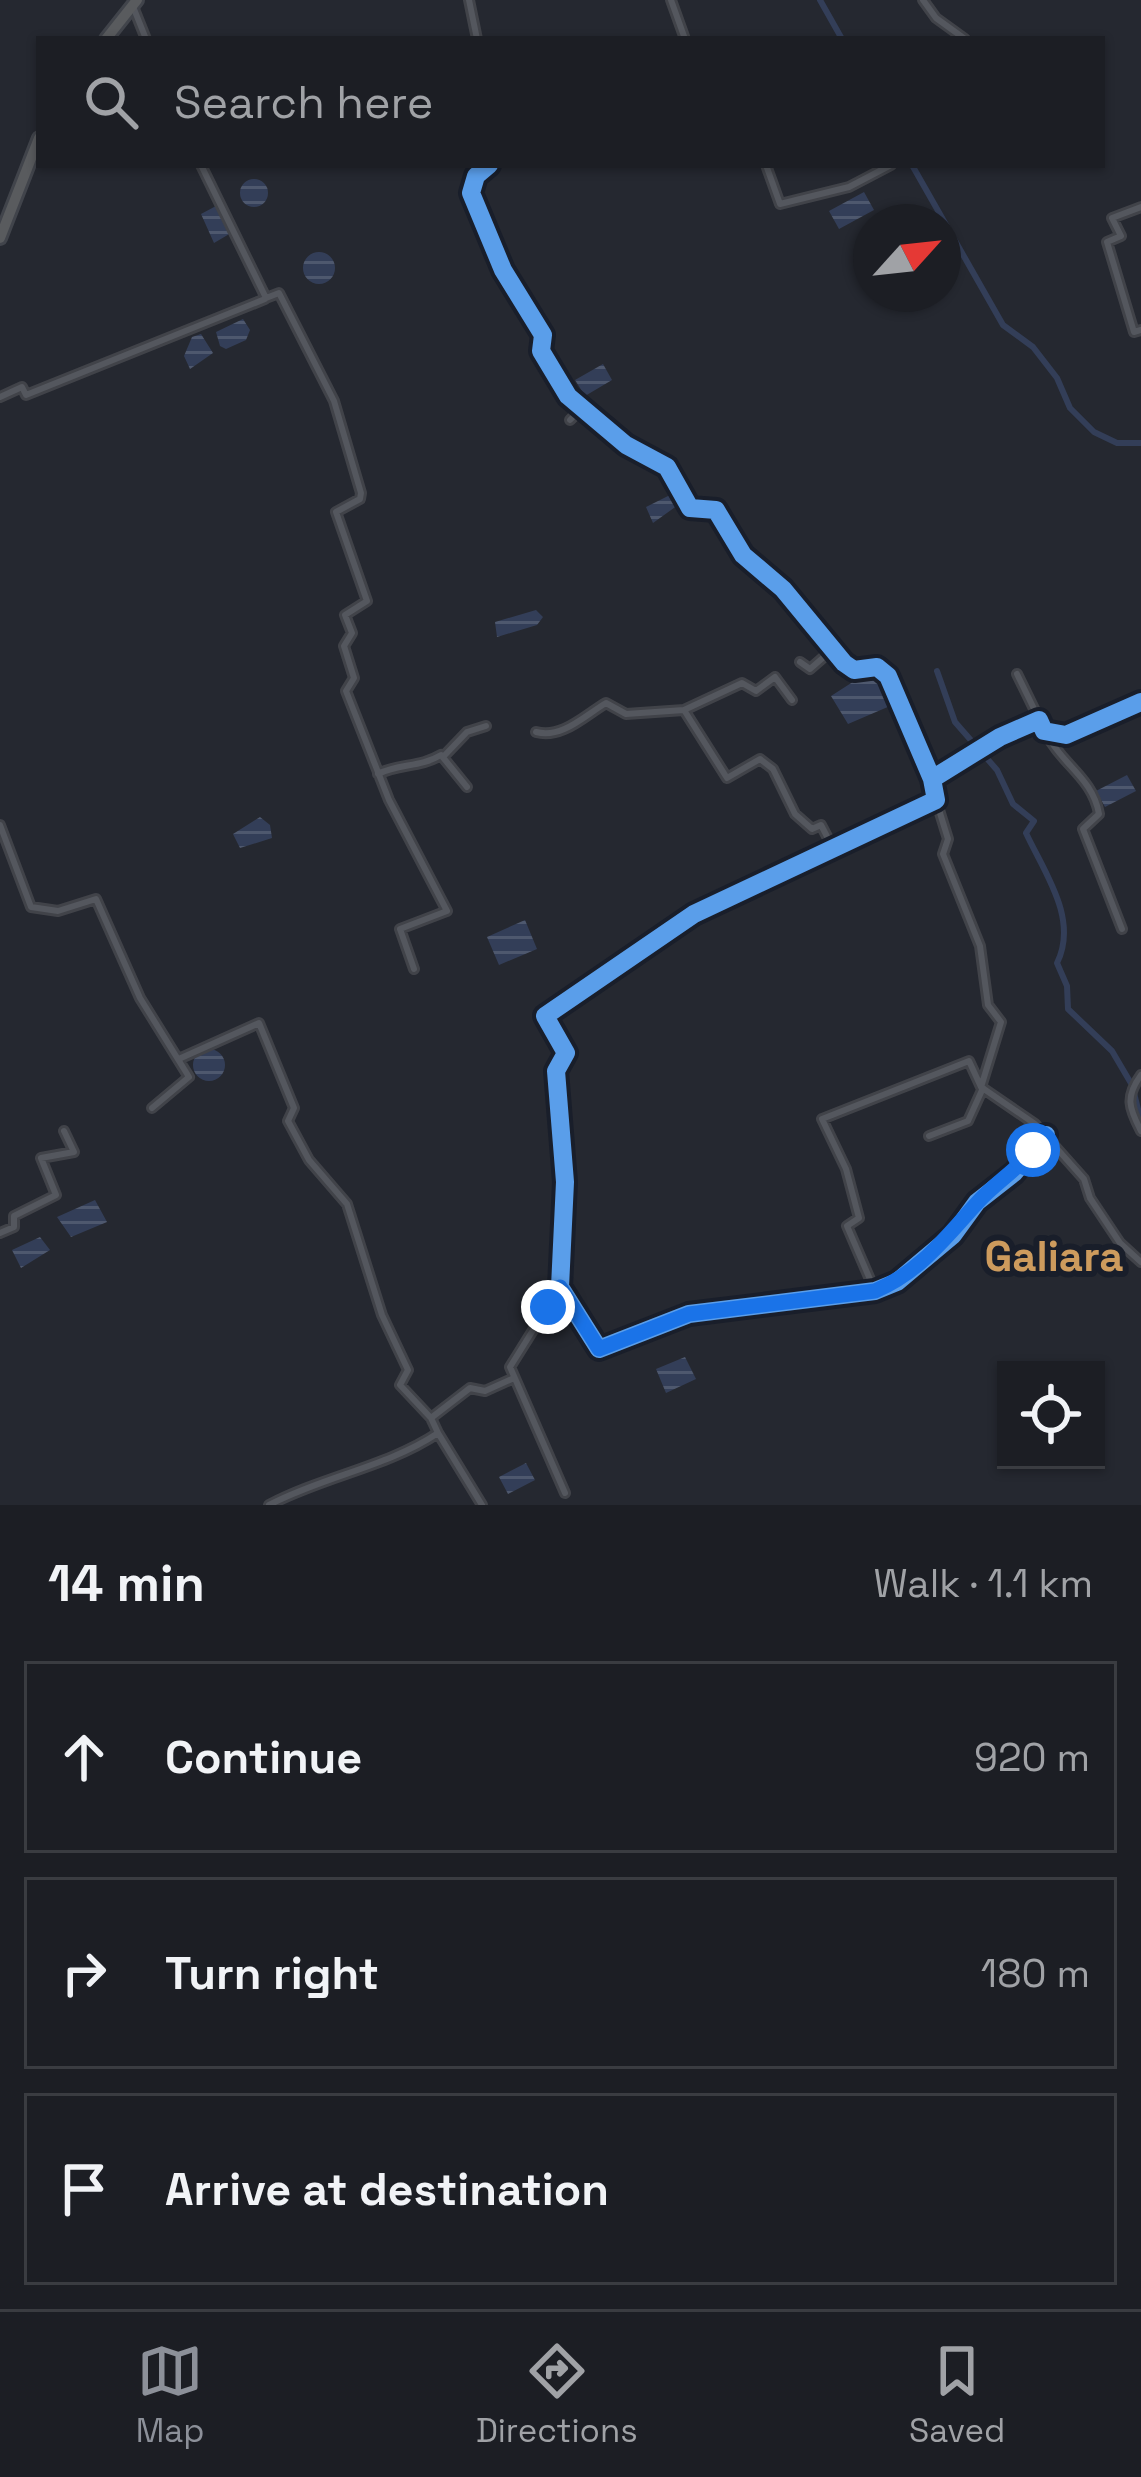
<!DOCTYPE html>
<meta charset="utf-8">
<style>
:root{--surface:#1c1e24;--page:#25272c;--text:#f1f3f6;--muted:#a0a2a6;--line:#3a3c41;--accent:#8c9099}
body{margin:0;font-family:"Space Grotesk",sans-serif;background:var(--page);color:var(--text)}
.controls{position:absolute;right:36px;bottom:36px;display:grid;overflow:hidden;border-radius:0px;box-shadow:0 3px 9px #0004}
.controls button{width:108px;height:108px;display:grid;place-items:center;padding:0;border:0;border-bottom:3px solid var(--line);background:var(--surface);color:var(--text);font:60px sans-serif}
.compass{position:absolute;left:853px;top:204px;width:108px;height:108px;border-radius:50%;background:var(--surface);box-shadow:0 3px 9px #0004;rotate:63deg}
.stop{position:absolute;width:36px;height:36px;margin:-27px;border:9px solid #1a73e8;border-radius:50%;background:#fff}
.stop.end{background:#1a73e8;border-color:#fff;box-shadow:0 3px 12px #0008}
.list{margin:0;padding:0;list-style:none}
h2{display:flex;justify-content:space-between;align-items:center;height:156px;margin:0;padding:0 48px;font-size:51px}
h2 small{font-size:39px;font-weight:400;color:var(--muted)}
.list li{display:grid;grid-template-columns:78px 1fr auto;gap:36px;align-items:center;box-sizing:border-box;height:192px;margin:0 24px 24px;padding:0 24px;border:3px solid var(--line);border-radius:0px}
.list b{display:block;font-size:45px;white-space:nowrap}
.list em{font-size:39px;font-style:normal;color:var(--muted)}
.icon{flex:none;width:66px;height:66px;fill:none;stroke:currentColor;stroke-width:2;stroke-linecap:round;stroke-linejoin:round}
.map{position:relative;flex:none;width:1141px;height:1505px;overflow:hidden}
.search{position:absolute;background:var(--surface);box-shadow:0 3px 9px #0004;left:36px;right:36px;top:36px;height:132px;display:flex;align-items:center;gap:30px;box-sizing:border-box;padding:0 42px;border-radius:0px;color:var(--muted);font-size:45px}
.sheet{height:804px;background:var(--surface)}
nav{display:flex;justify-content:space-around;align-items:center;box-sizing:border-box;height:168px;border-top:3px solid var(--line);background:var(--surface);font-size:33px;color:var(--muted)}
nav a{display:grid;justify-items:center;gap:6px}
nav .on{color:var(--accent)}
.map>svg:first-child{display:block}
.water{fill:url(#water-rules)}
.lines{fill:none;stroke-linecap:round;stroke-linejoin:round}
.canal{stroke:#333e58;stroke-width:6}
.minor-casing{stroke:#414349;stroke-width:12}
.highway-casing{stroke:#41444b;stroke-width:16}
.minor{stroke:#54575e;stroke-width:6}
.highway{stroke:#595b5e;stroke-width:10}
.cycleway-casing{stroke:#191e2a;stroke-width:26}
.cycleway{stroke:#5a9eea;stroke-width:18}
.route{stroke:#1a73e8;stroke-width:15}
.labels{text-anchor:middle;dominant-baseline:central;stroke-width:12;stroke-linejoin:round;paint-order:stroke}
.quarter-label{font-size:42px;font-weight:bold;fill:#cd9b5d;stroke:#191e2a}
</style>
<div class="map">
<svg width="1141" height="1505" viewBox="0 0 1141 1505">
<defs>
<pattern id="water-rules" width="6" height="5" patternUnits="userSpaceOnUse" patternTransform="scale(3)"><rect width="6" height="5" fill="#333e58"/><path d="M0 2.5h6" fill="none" stroke="#4e586e"/></pattern>
</defs>
<rect width="100%" height="100%" fill="#252830"/>
<path class="water" d="M240 193a14 14 0 1 1 28 0a14 14 0 1 1-28 0Z
M864,192L874,210L839,229L829,211Z
M216,206L231,233L214,243L201,214Z
M303 268a16 16 0 1 1 32 0a16 16 0 1 1-32 0Z
M243,319L250,330L246,340L226,349L220,346L216,332Z
M201,334L213,353L190,369L184,356L192,337Z
M603,364L612,380L585,396L575,380Z
M672,494L678,505L653,523L646,507Z
M536,610L543,617L537,625L497,637L495,622Z
M873,669L889,688L890,706L848,724L831,696Z
M1127,775L1136,791L1105,807L1096,791Z
M260,817L270,825L272,838L240,848L233,834Z
M525,920L537,949L499,965L487,937Z
M193 1065a16 16 0 1 1 32 0a16 16 0 1 1-32 0Z
M95,1200L107,1222L71,1237L57,1217Z
M40,1237L50,1250L21,1268L12,1250Z
M685,1357L696,1379L666,1393L656,1369Z
M526,1463L535,1480L508,1494L499,1477Z"/>
<g class="lines">
<path class="canal" d="M820,0L842,39
M912,165L1003,325L1033,347L1057,378L1070,408L1094,432L1117,443H1141
M937,671L955,722L997,770L1013,804L1034,821L1026,833C1044,872 1079,919 1057,963L1067,986L1068,1009L1112,1051L1132,1085L1141,1121"/>
<g class="minor-casing">
<path id="minor" d="M469,0L477,39
M671,0L685,39
M923,0L936,18L965,39
M134,9L146,39
M201,165L266,298L279,293L334,401L361,493L360,499L336,512L367,601L345,615L352,633L344,646L354,678L346,691L389,800L447,911L400,929L414,969
M489,165L476,176L471,193L503,270L543,335L541,351L568,396L626,445L667,467L690,508L716,510L743,555L783,589L844,663L854,670L877,667L888,676L932,779L1000,737L1039,720L1044,731L1066,735L1141,702
M766,165L780,204L849,187L891,165
M1141,207L1112,218L1121,236L1107,242L1134,332L1141,330
M0,397L22,387L26,395L265,299
M570,420L580,410
M800,662L810,669L833,649
M1017,674L1039,719
M684,710L742,683L756,691L775,677L792,700
M536,732C562,739 584,716 606,703L626,714L684,710L727,778L760,759L773,769L795,814L812,829L821,825L832,846
M1046,733C1061,764 1093,778 1099,814L1083,829L1122,929
M444,756L467,732L486,726
M378,774C400,763 419,768 441,755L467,787
M932,779L936,800L694,914L545,1016L566,1053L556,1071L565,1182L560,1287L599,1349L689,1314L875,1291L897,1282L953,1235L977,1202L1014,1173L1046,1135
M936,800L948,839L943,854L980,946L988,1005L1001,1022L981,1087
M0,825L31,907L58,911L96,899L140,998L189,1077L152,1108
M181,1058L259,1023L294,1108L288,1121L309,1160L347,1204L382,1315L408,1370L400,1385L431,1418
M1141,1075C1125,1097 1129,1108 1141,1131
M929,1136L968,1121L983,1088
M0,1233L14,1227V1216L56,1195L41,1158L74,1152L64,1131
M560,1287L510,1367L565,1493
M875,1291L847,1226L859,1218L846,1169L822,1119L969,1061L981,1087L1035,1124L1084,1179L1090,1198L1120,1243L1141,1262
M438,1433L431,1418L470,1388L485,1391L514,1378
M269,1505C324,1476 387,1467 438,1433L482,1505"/>
</g>
<g class="highway-casing">
<path id="highway" d="M106,39L137,0
M0,238L39,138"/>
</g>
<use href="#minor" class="minor"/>
<use href="#highway" class="highway"/>
<g class="cycleway-casing">
<path id="cycleway" d="M489,165L476,176L471,193L503,270L543,335L541,351L568,396L626,445L667,467L690,508L716,510L743,555L783,589L844,663L854,670L877,667L888,676L932,779L1000,737L1039,720L1044,731L1066,735L1141,702
M932,779L936,800L694,914L545,1016L566,1053L556,1071L565,1182L560,1287L599,1349L689,1314L875,1291L897,1282L953,1235L977,1202L1014,1173L1046,1135"/>
</g>
<use href="#cycleway" class="cycleway"/>
</g>
<g class="lines">
<path class="route" d="M548,1307L560,1287L599,1349L689,1314L875,1291C920,1272 946,1237 977,1203C995,1183 1016,1171 1033,1150"/>
</g>
<g class="labels">
<g class="quarter-label">
<text x="1054" y="1256">Galiara</text>
</g>
</g>
</svg>
<div class="controls">
<button><svg class="icon" aria-label="locate" viewBox="0 0 24 24"><circle cx="12" cy="12" r="6"/><path d="M12 2v4M12 18v4M2 12h4M18 12h4"/></svg></button>
</div>
<svg class="compass" viewBox="-18 -18 36 36"><path d="M0-13l5 13h-10z" fill="#e53935"/><path d="M0 13l5-13h-10z" fill="#a0a2a6"/></svg>
<div class="stop" style="left:1033px;top:1150px"></div>
<div class="stop end" style="left:548px;top:1307px"></div>
<div class="search"><svg class="icon" aria-label="search" viewBox="0 0 24 24"><circle cx="10" cy="10" r="6"/><path d="M15 15l6 6"/></svg>Search here</div>
</div>
<section class="sheet">
<h2>14 min<small>Walk · 1.1 km</small></h2>
<ul class="list">
<li><svg class="icon" aria-label="ahead" viewBox="0 0 24 24"><path d="M12 20V5M6 11l6-6 6 6"/></svg><div><b>Continue</b></div><em>920 m</em></li>
<li><svg class="icon" aria-label="right" viewBox="0 0 24 24"><path d="M7 20v-9h11M14 6l5 5-5 5"/></svg><div><b>Turn right</b></div><em>180 m</em></li>
<li><svg class="icon" aria-label="arrive" viewBox="0 0 24 24"><path d="M6 21V4h12l-3 4 3 4H6"/></svg><div><b>Arrive at destination</b></div></li>
</ul>
</section>
<nav>
<a class="on"><svg class="icon" aria-label="map" viewBox="0 0 24 24"><path d="M3 6l6-2 6 2 6-2v14l-6 2-6-2-6 2zM9 4v14M15 6v14"/></svg>Map</a>
<a><svg class="icon" aria-label="directions" viewBox="0 0 24 24"><path d="M12 3l9 9-9 9-9-9zM9 14v-3h6M13 9l2 2-2 2"/></svg>Directions</a>
<a><svg class="icon" aria-label="saved" viewBox="0 0 24 24"><path d="M7 4h10v16l-5-4-5 4z"/></svg>Saved</a>
</nav>
